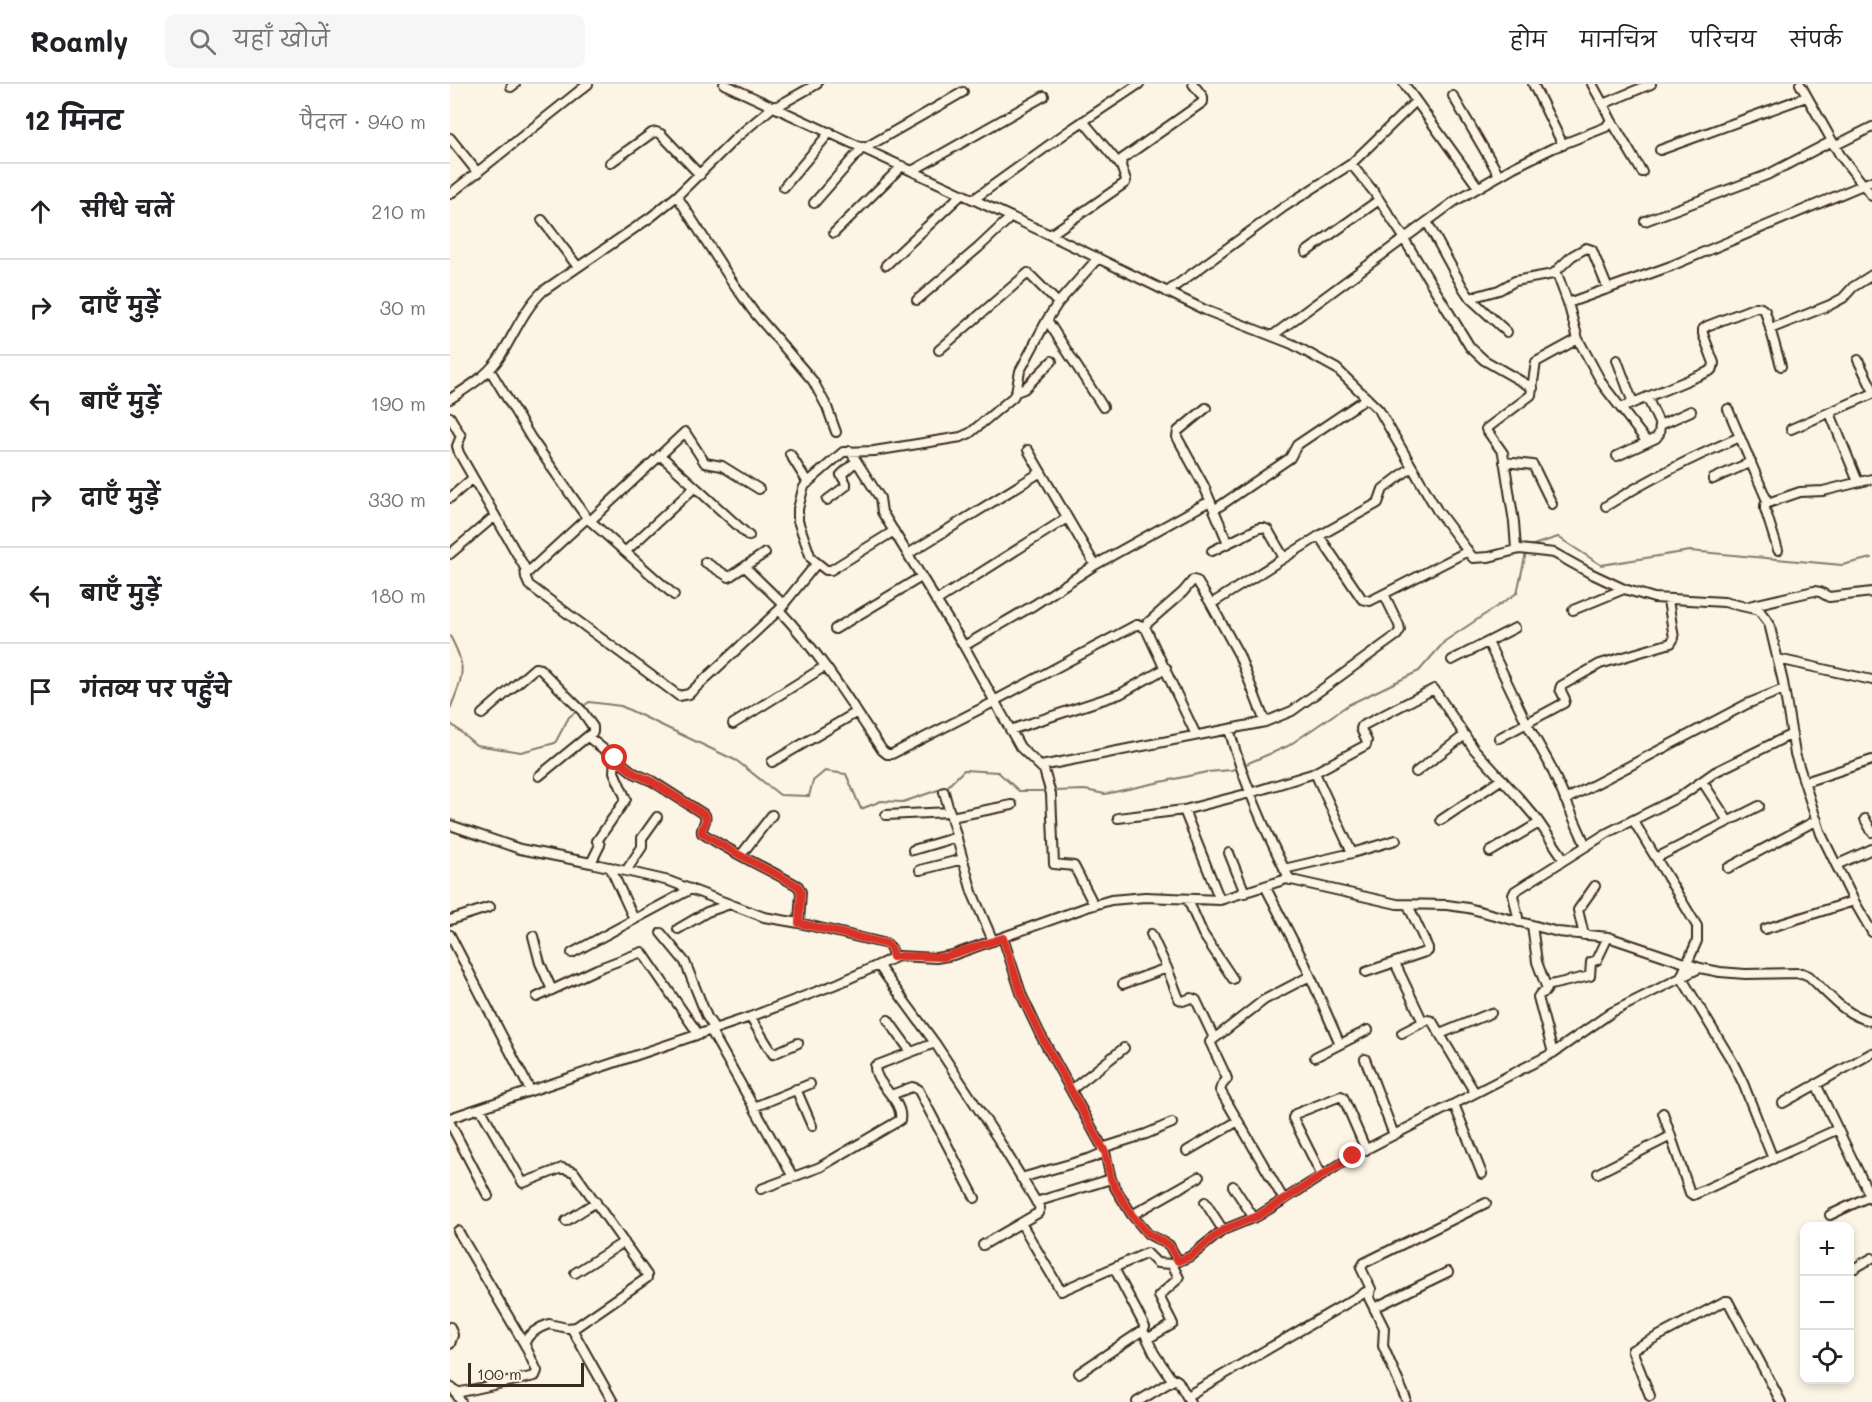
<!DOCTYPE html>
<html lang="hi">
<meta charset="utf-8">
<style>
:root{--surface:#fff;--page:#f6f6f6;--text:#202124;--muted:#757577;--line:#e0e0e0}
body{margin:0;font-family:Mali,"Playpen Sans Deva",sans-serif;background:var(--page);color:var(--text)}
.controls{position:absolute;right:18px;bottom:18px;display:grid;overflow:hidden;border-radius:12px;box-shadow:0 3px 9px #0003}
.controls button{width:54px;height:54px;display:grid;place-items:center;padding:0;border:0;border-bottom:2px solid var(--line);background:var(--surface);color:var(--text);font:30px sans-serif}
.scale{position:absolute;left:18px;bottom:15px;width:116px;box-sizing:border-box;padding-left:6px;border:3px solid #3b2a1e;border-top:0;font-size:16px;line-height:21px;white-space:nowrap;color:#3b2a1e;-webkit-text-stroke:4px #fcf5e5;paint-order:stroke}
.stop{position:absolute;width:18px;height:18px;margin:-14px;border:4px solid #d93025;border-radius:50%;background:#fff}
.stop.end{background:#d93025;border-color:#fff;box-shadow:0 2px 6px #0008}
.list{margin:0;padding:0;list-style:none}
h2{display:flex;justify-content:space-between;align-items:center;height:78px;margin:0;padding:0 24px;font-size:26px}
h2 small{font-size:20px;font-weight:400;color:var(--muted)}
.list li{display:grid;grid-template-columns:39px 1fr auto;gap:18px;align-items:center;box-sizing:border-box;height:96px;padding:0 24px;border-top:2px solid var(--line)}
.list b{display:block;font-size:22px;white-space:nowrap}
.list em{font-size:20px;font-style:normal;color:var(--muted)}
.icon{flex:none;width:33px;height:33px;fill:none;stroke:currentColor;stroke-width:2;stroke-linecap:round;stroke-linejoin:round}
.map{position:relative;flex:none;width:1422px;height:1318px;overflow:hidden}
header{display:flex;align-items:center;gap:36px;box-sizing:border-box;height:84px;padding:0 30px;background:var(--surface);border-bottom:2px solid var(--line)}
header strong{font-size:28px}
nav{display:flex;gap:33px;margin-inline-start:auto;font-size:21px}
.search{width:420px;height:54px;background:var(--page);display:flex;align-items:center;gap:15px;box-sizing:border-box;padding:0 21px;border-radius:12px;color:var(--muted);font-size:22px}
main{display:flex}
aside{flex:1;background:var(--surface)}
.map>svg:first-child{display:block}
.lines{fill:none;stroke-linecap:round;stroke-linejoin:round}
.stream{stroke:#85796b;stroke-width:2}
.street-casing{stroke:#3b2a1e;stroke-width:12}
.street{stroke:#fcf5e5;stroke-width:8}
.route{stroke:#d93025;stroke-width:8}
</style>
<header>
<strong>Roamly</strong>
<div class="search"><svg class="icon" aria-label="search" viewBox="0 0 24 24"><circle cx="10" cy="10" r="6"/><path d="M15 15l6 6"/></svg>यहाँ खोजें</div>
<nav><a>होम</a><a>मानचित्र</a><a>परिचय</a><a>संपर्क</a></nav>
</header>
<main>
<aside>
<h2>12 मिनट<small>पैदल · 940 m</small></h2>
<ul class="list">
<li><svg class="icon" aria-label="ahead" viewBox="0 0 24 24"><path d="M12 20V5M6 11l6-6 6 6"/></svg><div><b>सीधे चलें</b></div><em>210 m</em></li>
<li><svg class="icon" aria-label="right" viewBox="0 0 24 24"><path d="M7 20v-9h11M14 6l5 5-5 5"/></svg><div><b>दाएँ मुड़ें</b></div><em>30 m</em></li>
<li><svg class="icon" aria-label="left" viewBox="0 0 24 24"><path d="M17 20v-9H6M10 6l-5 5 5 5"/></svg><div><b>बाएँ मुड़ें</b></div><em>190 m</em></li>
<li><svg class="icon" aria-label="right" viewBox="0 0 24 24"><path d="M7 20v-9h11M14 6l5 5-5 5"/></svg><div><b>दाएँ मुड़ें</b></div><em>330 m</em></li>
<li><svg class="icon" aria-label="left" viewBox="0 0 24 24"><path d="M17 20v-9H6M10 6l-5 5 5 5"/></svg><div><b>बाएँ मुड़ें</b></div><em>180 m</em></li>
<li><svg class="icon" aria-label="arrive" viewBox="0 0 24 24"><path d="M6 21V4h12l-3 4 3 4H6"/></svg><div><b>गंतव्य पर पहुँचे</b></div></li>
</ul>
</aside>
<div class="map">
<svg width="1422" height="1318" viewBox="0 0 1422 1318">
<rect width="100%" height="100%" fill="#fcf5e5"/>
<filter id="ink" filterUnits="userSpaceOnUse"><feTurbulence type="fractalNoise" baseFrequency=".0167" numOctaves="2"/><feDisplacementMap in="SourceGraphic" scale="12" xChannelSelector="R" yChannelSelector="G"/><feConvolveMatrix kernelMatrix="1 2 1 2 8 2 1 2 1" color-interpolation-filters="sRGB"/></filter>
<g filter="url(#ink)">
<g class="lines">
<path class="stream" d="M1077,463L1108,453L1151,481L1240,467L1392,481L1422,474
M0,552C18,585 13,592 0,625
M0,639L26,661L71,668L105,659L119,633L139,618L171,622L287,677L330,711L359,712L363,697L375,687L396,690L411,725L431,717L453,718L497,703L514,686L548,688L569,707H598
M604,707L635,706L655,710L757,688L782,686L838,662L898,621L969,587L995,557L1067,509L1076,469"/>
<g class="street-casing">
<path id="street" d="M274,0L600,151L755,226L842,260L887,285L929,326L987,426L1023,474L1039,473L1070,465L1104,469L1140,489L1174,505L1204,514L1274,518L1309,526L1319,539L1333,598L1345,670L1371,750L1404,817L1422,848
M954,0L1028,103
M1083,0L1113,61
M1142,0L1153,20
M1350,0L1390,71L1422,112
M61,3L65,0
M1003,12L1049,91
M326,23L367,0
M1161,36L1192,88
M633,37L671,82
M0,54L28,89
M1384,62L1422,43
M415,64L513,8
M1210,66L1356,13
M160,79L202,49L206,48L211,50L250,91
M901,80L924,108L955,155
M462,87L594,12
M334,103L380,48
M0,110L138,0
M227,112L281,196L303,227L363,297L377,323L386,348
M524,115L620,46L689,0
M364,119L413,63
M92,136L128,183
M1195,137L1317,91L1382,57
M977,138L1012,202L1020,214L1057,248
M384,149L452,82
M600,151L675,99L676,96L671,82L672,75L753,18V13L743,0
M954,155L1020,263L1034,276L1083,304
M856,168L929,116
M436,181L512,110
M1106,187L1118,219L1128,255L1153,301L1197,358
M717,208L834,123L901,80L966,17
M1020,214L1049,206L1065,197L1103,190L1122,172L1136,164L1142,166L1158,205
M467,216L528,164L561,133
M1118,219L1221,182L1422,97
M597,236L653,323
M1320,245L1380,221L1393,214L1403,203L1422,191
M822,252L1005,117L1064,83L1103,64L1156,43L1161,36L1153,20L1201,0
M489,266L578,189L608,219
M1167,276L1183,319
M1408,276L1422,304
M40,286L81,354L137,434L224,511
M566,308L574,305L602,277
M1197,313L1210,341
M0,315C17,304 35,293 47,277C63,254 72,227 93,207L201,133L227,112L287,53L324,22
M756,324L728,347L727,353L754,402L778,459
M1171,324L1260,287L1263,284L1264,279L1253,250V245L1257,242L1306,223L1311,224L1315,227L1331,282
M1278,325L1318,419
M1380,329L1408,398
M0,333L11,352L7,362L9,369L75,484L76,494L79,501L229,612L239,610L329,526L367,479
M1341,345L1422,310
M578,366L645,481
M400,367L430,414L432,428L514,562L570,663L594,686L601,710L604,780L624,782L644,821
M340,370L358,399
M210,371L299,452
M1167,372L1206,354L1209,350L1210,341L1241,327
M1054,378L1083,381L1102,420
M1263,395L1301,378
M0,414L23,394
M377,416L396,402V399L391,391L406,377
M1156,422C1199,395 1243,373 1290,353
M764,426L840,374L847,361L917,314
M140,437L235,348L255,379L272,382L309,405
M444,447L381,486H376L361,474L348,437V425L353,405L356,400L393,368L424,367L511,353L520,349L563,313L566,308L570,287L597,236L608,219L648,174
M869,452L912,515L920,517L1018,467
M1066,465L1064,438L1053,369L1036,345L1081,311L1086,278L1128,255
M1328,466L1315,425V421L1318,419L1350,408L1373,407L1422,395
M176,467L245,403
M762,467L809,444H814L818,446L834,474
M0,470L45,432
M458,470L591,388
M255,478L279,493L315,469
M295,483L334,521
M76,490L137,434
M486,517L617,434
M761,520L869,452L928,419L933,405L962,383
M1299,522L1364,507L1370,508L1379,513L1422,508
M329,526C369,568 400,618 432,666L437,670H442L544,618
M1123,526L1174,505
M693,543L733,508L743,496L747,497L761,520L789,571L815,638
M385,545L471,493
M1038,558L1077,640L1099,679L1136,762
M514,562L584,521L645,481L760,417
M1328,575L1422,596
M1002,576L1065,544
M544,617L686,541H690L696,545L746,651
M32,630L85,584L90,585L132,627L143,643V648L89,692
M283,640L374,583
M779,645C793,697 815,747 840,796
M560,646L670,610L716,584
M138,653L184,689L202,697L255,731C258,738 250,743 252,749C282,769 316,784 348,802L351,808L349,839
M1049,654L1114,619L1115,615L1110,605L1111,602L1150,580L1221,559L1224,554L1218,516
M322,678L407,628
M591,682L815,638L842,627L947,551L950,546L949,541L934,510
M966,688L1015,651
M865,689L902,769
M1252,697L1278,737
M1355,698L1422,676
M494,708L522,808L543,857
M1115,716L1297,620L1334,605
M734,726L770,816
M436,731L500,728
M501,733L562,721
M668,734L734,726L800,709L862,690L916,661L917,657L911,645L912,642L984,605L1024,665L1068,713L1086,734L1114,775
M1415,735L1422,748
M991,736L1052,695
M1183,736L1247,842V857L1231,893L1282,977L1293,999L1323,1075
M0,741L70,765L141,779L219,797L314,833L349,839L437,860L441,864L443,874
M463,766L507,753
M1040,768L1089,739
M779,769L795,809
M291,771L322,731
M1206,774L1309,722
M141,779L150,761L147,757L176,715L164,688L165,674
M1386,781L1422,765
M160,783L184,835
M1278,784L1367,736
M834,785L902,769L946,756
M470,786L513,775
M176,787L192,763V754L207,733
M815,802L855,880L890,960
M738,816L753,850L783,895
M0,836L40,823
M1069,838L1063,811L1065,807L1157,749L1231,712L1265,688L1342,650
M1082,841L1087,878L1097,905L1095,908L1090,910L1088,913L1103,969
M228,845L257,828L280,820
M1315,845L1404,817
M211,849L235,878L257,933L265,945
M701,850L717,884L729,915L733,917L741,914L746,916L764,954
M0,851L80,1006
M1134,851L1128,826L1145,802
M83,852L90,879L102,906
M553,854L572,912L590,950L655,1068L661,1095L666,1105L682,1131L698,1150L719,1161L728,1177
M122,869L241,805
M945,879L973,938
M428,881L485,959L548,1055L590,1124L588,1129L533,1161
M916,888L978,867V864L958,821
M673,900L717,884
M1096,902L1140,892L1141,878L1147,876L1158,853
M87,913L147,885L192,868L249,951
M300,933L323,970L348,959
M438,936L461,968
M261,947L343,1093
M952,949L977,936L982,937L1025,1009
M990,950L1041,929
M865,973L918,946
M915,975L944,1051
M1366,1000L1422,1116
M346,1005L362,1042
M621,1006L674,964
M441,1011L462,1003L468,1005L525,1114
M1333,1019L1422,969
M1004,1020L1032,1090
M304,1023L360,1000
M1213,1029L1240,1109L1243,1111L1388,1045
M0,1034L300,933L389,899L448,872L486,874L503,871L637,823L661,816L695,813L770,816L837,795L947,820L997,821L1018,824L1108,848L1158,853L1250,884L1270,888L1295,890L1352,889L1359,892C1377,909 1396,933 1422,937
M0,1039L38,1112
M652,1064L696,1050L722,1039
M737,1067L788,1037
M1148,1089L1221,1052
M872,1092L843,1034L845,1030L891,1012L893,1013L916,1066
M571,1094L641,1074L655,1068
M783,1102L804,1134
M311,1105L370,1083L450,1036C454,1016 424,1000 425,982L485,959
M834,1116L770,1006L772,1001L777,995L776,992L760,958L814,916L860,892
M586,1118L661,1095
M755,1118L773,1146
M682,1131L749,1093
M1380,1131L1422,1111
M116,1137L146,1118
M571,1139L611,1207L697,1169L707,1179L722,1180L729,1194L709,1212L723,1240L697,1255
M8,1147L75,1261
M722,1180L741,1172L773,1146L808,1132L903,1072L1103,969L1162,928L1250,884
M1405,1184L1422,1174
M125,1189L174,1158
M924,1224L998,1188
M0,1243L3,1251L0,1260
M122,1245L163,1318
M695,1250L704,1269L722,1296
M629,1289L693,1246L695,1243L664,1184
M0,1303L8,1308H11L85,1292L87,1287L75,1261C75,1251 90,1243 99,1240L117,1244L126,1243L197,1194V1191L124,1088L112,1084L73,1099L30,1024
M4,1306L11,1318
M737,1312L921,1205
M1200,1312L1182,1266L1275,1217H1278L1331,1318
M956,1315L933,1262L934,1244L919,1214L921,1205L911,1184L914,1179L1036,1119
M687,1318L725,1295L728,1297L740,1318"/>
</g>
<use href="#street" class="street"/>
</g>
</g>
<g class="lines" filter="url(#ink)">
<path class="route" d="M165,674L184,689L201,697L255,731C259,738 250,743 252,749C282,769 316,784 348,802L351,808L349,839L437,860L441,864L443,873L453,872L494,873L553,854L572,912L590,950L655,1068L661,1095L666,1105L682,1131L698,1150L719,1161L728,1177L741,1172L773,1146L808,1132L903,1072"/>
</g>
</svg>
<div class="controls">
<button>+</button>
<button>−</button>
<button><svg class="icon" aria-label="locate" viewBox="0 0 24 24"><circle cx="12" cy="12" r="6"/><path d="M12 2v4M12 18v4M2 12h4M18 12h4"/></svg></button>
</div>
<div class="scale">100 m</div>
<div class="stop" style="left:165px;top:674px"></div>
<div class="stop end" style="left:903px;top:1072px"></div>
</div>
</main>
